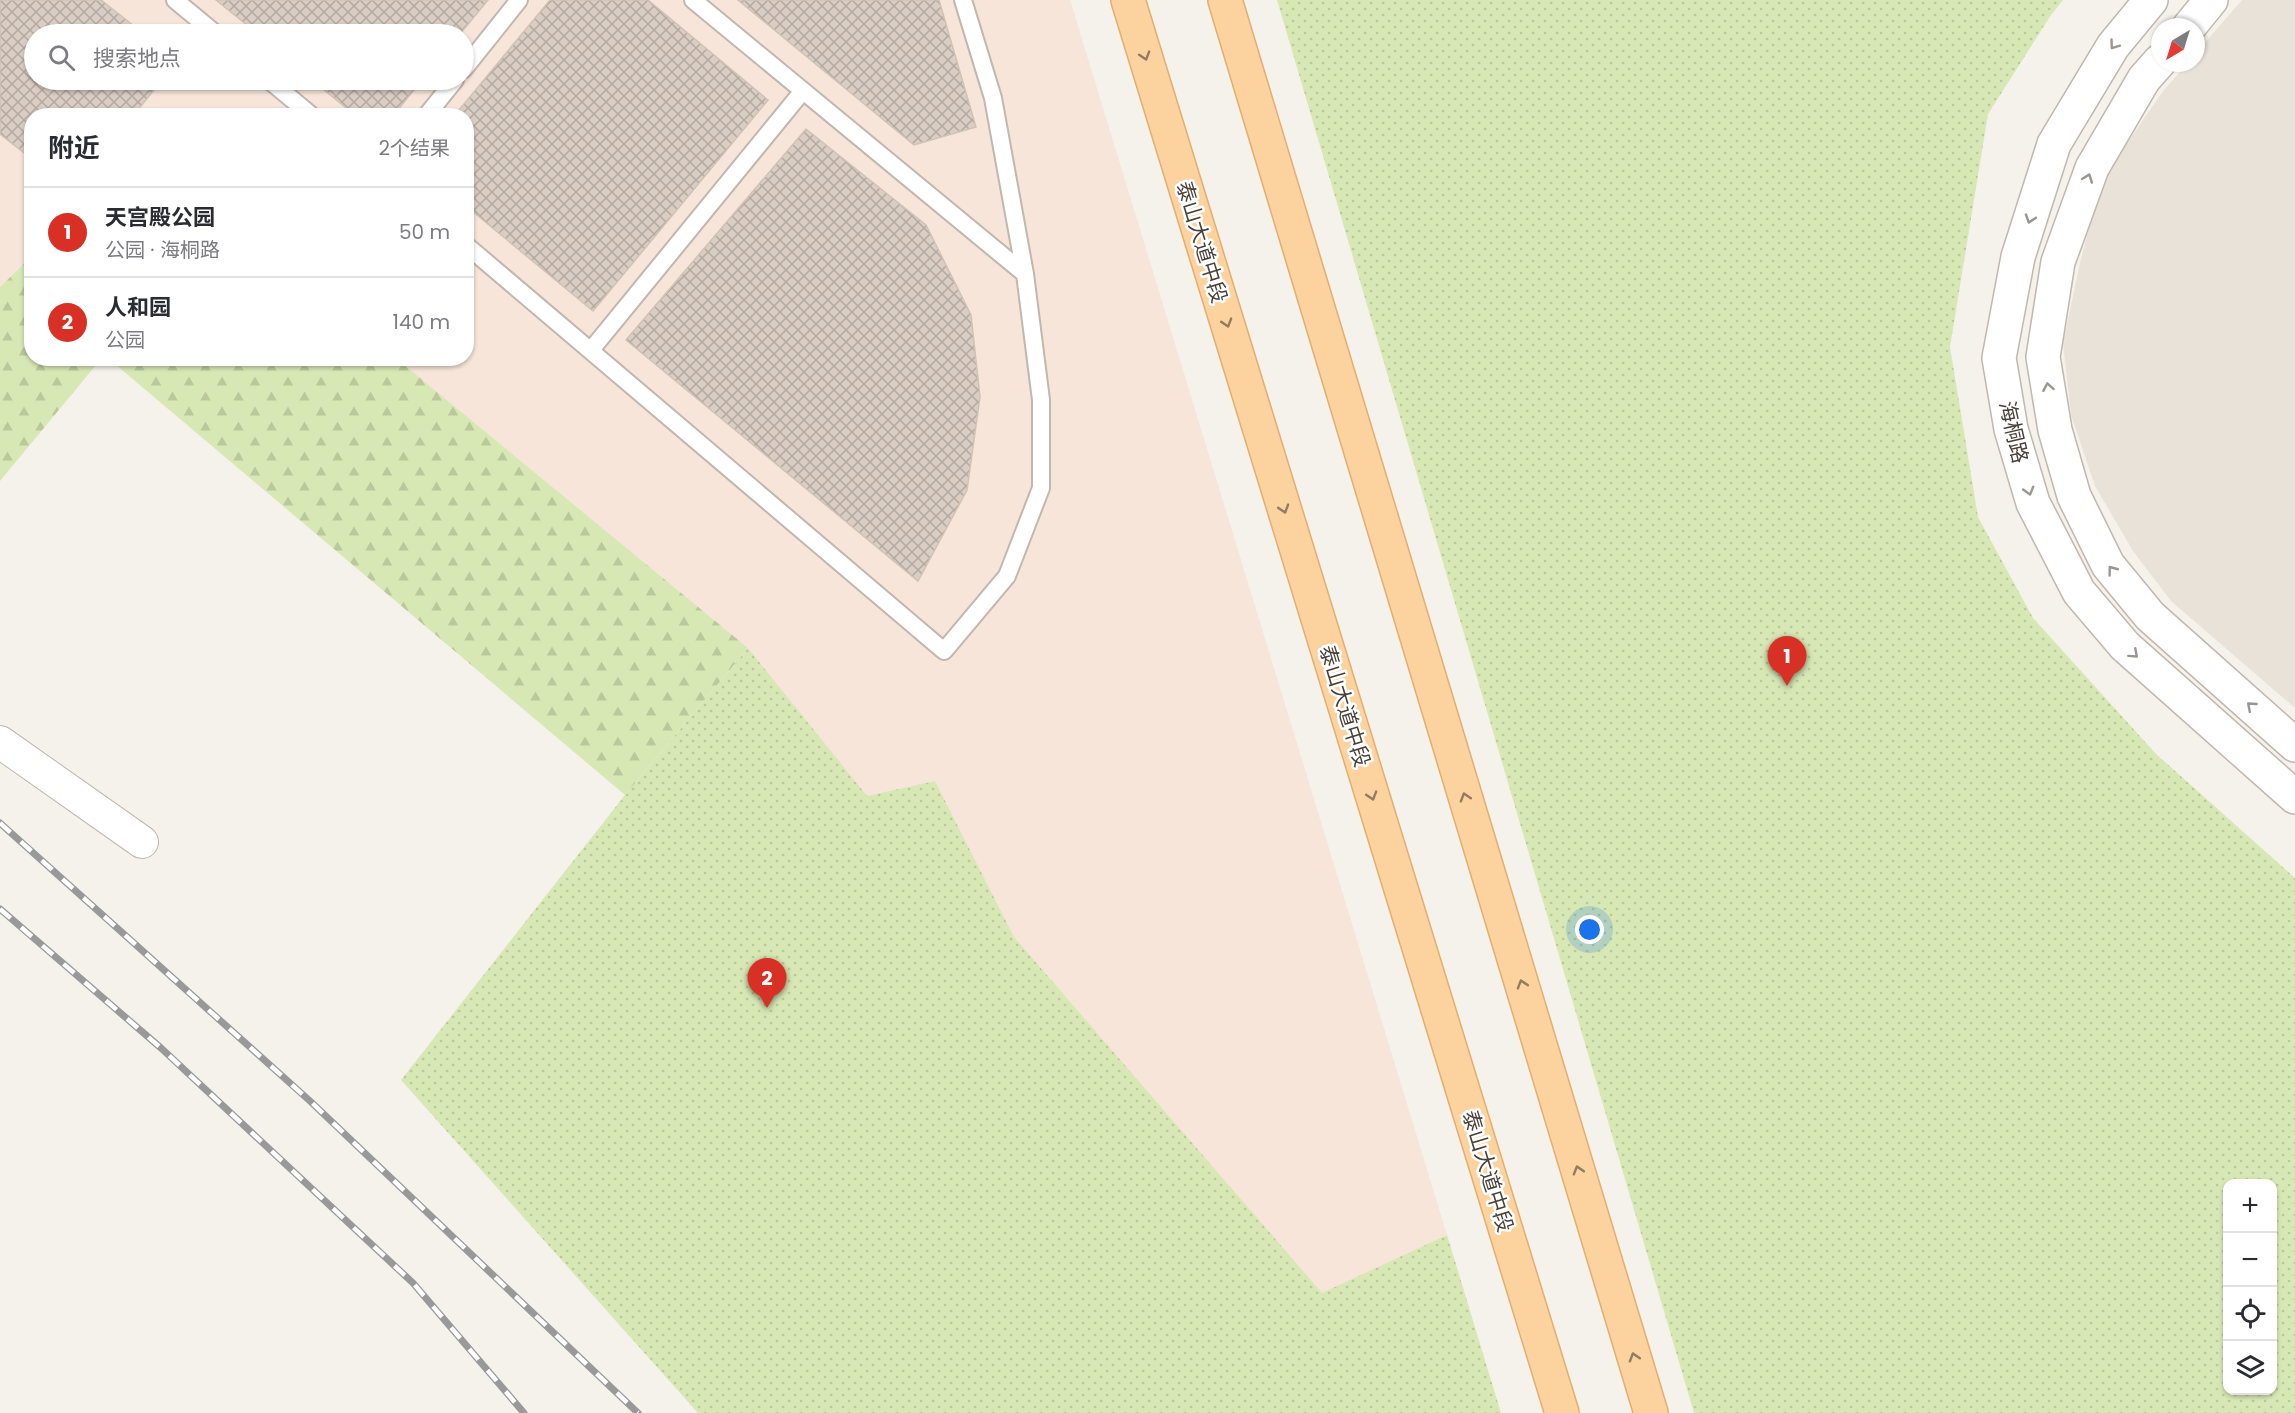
<!DOCTYPE html>
<html lang="zh">
<meta charset="utf-8">
<style>
:root{--surface:#fff;--page:#f2f2f3;--text:#2b2b33;--muted:#7c7c81;--line:#e1e1e2;--accent:#d93025}
body{margin:0;font-family:Poppins,"Noto Sans SC",sans-serif;background:var(--page);color:var(--text)}
.controls{position:absolute;right:18px;bottom:18px;display:grid;overflow:hidden;border-radius:12px;box-shadow:0 2px 4px #0004}
.controls button{width:54px;height:54px;display:grid;place-items:center;padding:0;border:0;border-bottom:2px solid var(--line);background:var(--surface);color:var(--text);font:30px sans-serif}
.compass{position:absolute;left:2151px;top:18px;width:54px;height:54px;border-radius:50%;background:var(--surface);box-shadow:0 2px 4px #0004;rotate:218deg}
.you{position:absolute;left:1590px;top:930px;width:21px;height:21px;margin:-15px;border:4px solid #fff;border-radius:50%;background:#1a73e8;box-shadow:0 0 0 9px #1a73e833}
.badge{display:grid;place-items:center;width:39px;height:39px;border-radius:50%;background:var(--accent);color:#fff;font-size:20px;font-weight:700}
.pin{position:absolute;translate:-50% -50px;filter:drop-shadow(0 2px 3px #0008)}
.pin::after{content:'';position:absolute;top:32px;width:21px;height:18px;background:inherit;clip-path:polygon(0 0,100% 0,50% 100%)}
.list{margin:0;padding:0;list-style:none}
h2{display:flex;justify-content:space-between;align-items:center;height:78px;margin:0;padding:0 24px;font-size:26px}
h2 small{font-size:20px;font-weight:400;color:var(--muted)}
.list li{display:grid;grid-template-columns:39px 1fr auto;gap:18px;align-items:center;box-sizing:border-box;height:90px;padding:0 24px;border-top:2px solid var(--line)}
.list b{display:block;font-size:22px;white-space:nowrap}
.list p{margin:0;font-size:20px;white-space:nowrap;color:var(--muted)}
.list em{font-size:20px;font-style:normal;color:var(--muted)}
.icon{flex:none;width:33px;height:33px;fill:none;stroke:currentColor;stroke-width:2;stroke-linecap:round;stroke-linejoin:round}
.map{position:relative;flex:none;width:2295px;height:1413px;overflow:hidden}
.search{position:absolute;background:var(--surface);box-shadow:0 2px 4px #0004;left:24px;top:24px;width:450px;height:66px;display:flex;align-items:center;gap:15px;box-sizing:border-box;padding:0 21px;border-radius:33px;color:var(--muted);font-size:22px}
.panel{position:absolute;background:var(--surface);box-shadow:0 2px 4px #0004;left:24px;top:108px;width:450px;height:258px;border-radius:24px}
.map>svg:first-child{display:block}
.residential{fill:#e9e2d9}
.commercial{fill:#f6e5d8;fill-rule:evenodd}
.grass{fill:url(#grass-dots);fill-rule:evenodd}
.forest{fill:url(#forest-firs)}
.building{fill:url(#building-cross-hatch);stroke:#d1c2b4;stroke-width:1.5}
.lines{fill:none;stroke-linecap:round;stroke-linejoin:round}
.service-casing{stroke:#c1b7ae;stroke-width:20}
.minor-casing{stroke:#c1b7ae;stroke-width:34}
.tertiary-casing{stroke:#c1b7ae;stroke-width:36}
.primary-casing{stroke:#e2ae6d;stroke-width:36}
.service{stroke:#fff;stroke-width:16}
.minor{stroke:#fff;stroke-width:32}
.tertiary{stroke:#fff;stroke-width:33}
.primary{stroke:#fcd39e;stroke-width:33}
.rail-casing{stroke:#999;stroke-width:7}
.rail{stroke:#fff;stroke-width:4.5;stroke-dasharray:14;stroke-linecap:butt}
.oneway{stroke:#9b9692}
.oneway2{stroke:#917b61}
.labels{text-anchor:middle;dominant-baseline:central;stroke-width:5;stroke-linejoin:round;paint-order:stroke}
.street-label{font-size:21px;fill:#494139;stroke:#fff}
</style>
<div class="map">
<svg width="2295" height="1413" viewBox="0 0 2295 1413">
<defs>
<pattern id="grass-dots" width="8" height="8" patternUnits="userSpaceOnUse" patternTransform="scale(1.5)"><rect width="8" height="8" fill="#d8e8b5"/><path d="M2 2h.1M6 6h.1" fill="none" stroke="#bbc89c" stroke-width="1.8" stroke-linecap="round"/></pattern>
<pattern id="forest-firs" width="22" height="20" patternUnits="userSpaceOnUse" patternTransform="scale(1.5)"><rect width="22" height="20" fill="#d8e8b5"/><path d="M5 1l3.5 6h-7zM16 11l3.5 6h-7z" fill="#bbc89c"/></pattern>
<pattern id="building-cross-hatch" width="8" height="8" patternUnits="userSpaceOnUse" patternTransform="scale(1.5)"><rect width="8" height="8" fill="#dacec4"/><path d="M0 0l8 8M0 8l8-8" fill="none" stroke="#b3a9a0"/></pattern>
</defs>
<rect width="100%" height="100%" fill="#f5f1eb"/>
<path class="residential" d="M2242,0H2295V708L2171,601L2133,551L2095,486L2071,415L2063,343L2080,263L2101,180L2164,90L2188,63H2196V53Z"/>
<path class="commercial" d="M0,0H1070L1447,1235L1322,1294L1014,937L935,781L867,797L748,648L397,359L466,358V116H32L31,257L0,287ZM34,34H464V80H34Z"/>
<path class="grass" d="M1277,0H2063L2051,15L1988,114L1950,347L1978,517L2033,618L2156,754L2295,878V1413H1694ZM2228,1184H2272V1390H2228Z
M748,648L867,796L935,781L1014,937L1322,1293L1447,1235L1501,1413H698L401,1080L625,795Z"/>
<path class="forest" d="M31,257L32,358L101,359L0,481V287Z
M109,359H397L748,648L625,795Z"/>
<path class="building" d="M0,0H101L144,34H34V80H162L133,116H32V159L0,134Z
M216,0H488L460,34H258Z
M550,0H648L768,100L593,311L466,206V116H454Z
M738,0H939L976,127L914,145Z
M312,80H422L393,116H356Z
M806,129L926,225L971,315L980,397L967,490L918,581L626,340Z"/>
<g class="lines">
<g class="service-casing">
<path id="service" d="M175,0L216,34
M693,0L1025,274
M464,69L519,0
M269,80L312,116
M426,116L455,80
M466,245L944,651L1007,576L1041,488V400L1025,274L993,98L963,0
M591,350L802,92"/>
</g>
<g class="minor-casing">
<path id="minor" d="M0,742L142,842"/>
</g>
<g class="tertiary-casing">
<path id="tertiary" d="M2151,0L2113,46L2054,144L2018,257L1999,358L2011,429L2033,503L2079,592L2125,646L2295,797
M2189,27L2211,0
M2160,61L2144,79L2092,168L2058,262L2043,357L2055,430L2074,496L2108,565L2150,616L2295,745"/>
</g>
<g class="primary-casing">
<path id="primary" d="M1128,0L1562,1413
M1225,0L1651,1413"/>
</g>
<use href="#service" class="service"/>
<use href="#minor" class="minor"/>
<use href="#tertiary" class="tertiary"/>
<use href="#primary" class="primary"/>
<g class="rail-casing">
<path id="rail" d="M0,823L310,1101L638,1413
M0,909L161,1048L413,1283L524,1413"/>
</g>
<use href="#rail" class="rail"/>
</g>
<defs><path id="oneway-chevron" d="M-2-3.5L2.5 0L-2 3.5" fill="none" stroke-width="1.6" stroke-linecap="round" stroke-linejoin="round" transform="scale(1.5)"/></defs>
<g class="oneway">
<use href="#oneway-chevron" transform="translate(2114 45) rotate(126)"/>
<use href="#oneway-chevron" transform="translate(2088 178) rotate(-70)"/>
<use href="#oneway-chevron" transform="translate(2030 219) rotate(108)"/>
<use href="#oneway-chevron" transform="translate(2048 387) rotate(-100)"/>
<use href="#oneway-chevron" transform="translate(2029 491) rotate(74)"/>
<use href="#oneway-chevron" transform="translate(2112 570) rotate(-127)"/>
<use href="#oneway-chevron" transform="translate(2134 654) rotate(42)"/>
<use href="#oneway-chevron" transform="translate(2251 706) rotate(-139)"/>
</g>
<g class="oneway2">
<use href="#oneway-chevron" transform="translate(1145 56) rotate(73)"/>
<use href="#oneway-chevron" transform="translate(1227 323) rotate(73)"/>
<use href="#oneway-chevron" transform="translate(1284 509) rotate(73)"/>
<use href="#oneway-chevron" transform="translate(1372 796) rotate(73)"/>
<use href="#oneway-chevron" transform="translate(1465 797) rotate(-107)"/>
<use href="#oneway-chevron" transform="translate(1522 984) rotate(-107)"/>
<use href="#oneway-chevron" transform="translate(1578 1170) rotate(-107)"/>
<use href="#oneway-chevron" transform="translate(1634 1357) rotate(-107)"/>
</g>
<g class="labels">
<g class="street-label">
<text transform="translate(1202 242) rotate(73)">泰山大道中段</text>
<text transform="translate(2014 432) rotate(77)">海桐路</text>
<text transform="translate(1345 706) rotate(73)">泰山大道中段</text>
<text transform="translate(1488 1171) rotate(73)">泰山大道中段</text>
</g>
</g>
</svg>
<div class="controls">
<button>+</button>
<button>−</button>
<button><svg class="icon" aria-label="locate" viewBox="0 0 24 24"><circle cx="12" cy="12" r="6"/><path d="M12 2v4M12 18v4M2 12h4M18 12h4"/></svg></button>
<button><svg class="icon" aria-label="layers" viewBox="0 0 24 24"><path d="M12 4l9 5-9 5-9-5zM3 14l9 5 9-5"/></svg></button>
</div>
<svg class="compass" viewBox="-18 -18 36 36"><path d="M0-13l5 13h-10z" fill="#e53935"/><path d="M0 13l5-13h-10z" fill="#7c7c81"/></svg>
<div class="you"></div>
<div class="pin badge" style="left:1787px;top:686px">1</div>
<div class="pin badge" style="left:767px;top:1008px">2</div>
<div class="search"><svg class="icon" aria-label="search" viewBox="0 0 24 24"><circle cx="10" cy="10" r="6"/><path d="M15 15l6 6"/></svg>搜索地点</div>
<section class="panel">
<h2>附近<small>2个结果</small></h2>
<ul class="list">
<li><span class="badge">1</span><div><b>天宫殿公园</b><p>公园 · 海桐路</p></div><em>50 m</em></li>
<li><span class="badge">2</span><div><b>人和园</b><p>公园</p></div><em>140 m</em></li>
</ul>
</section>
</div>
